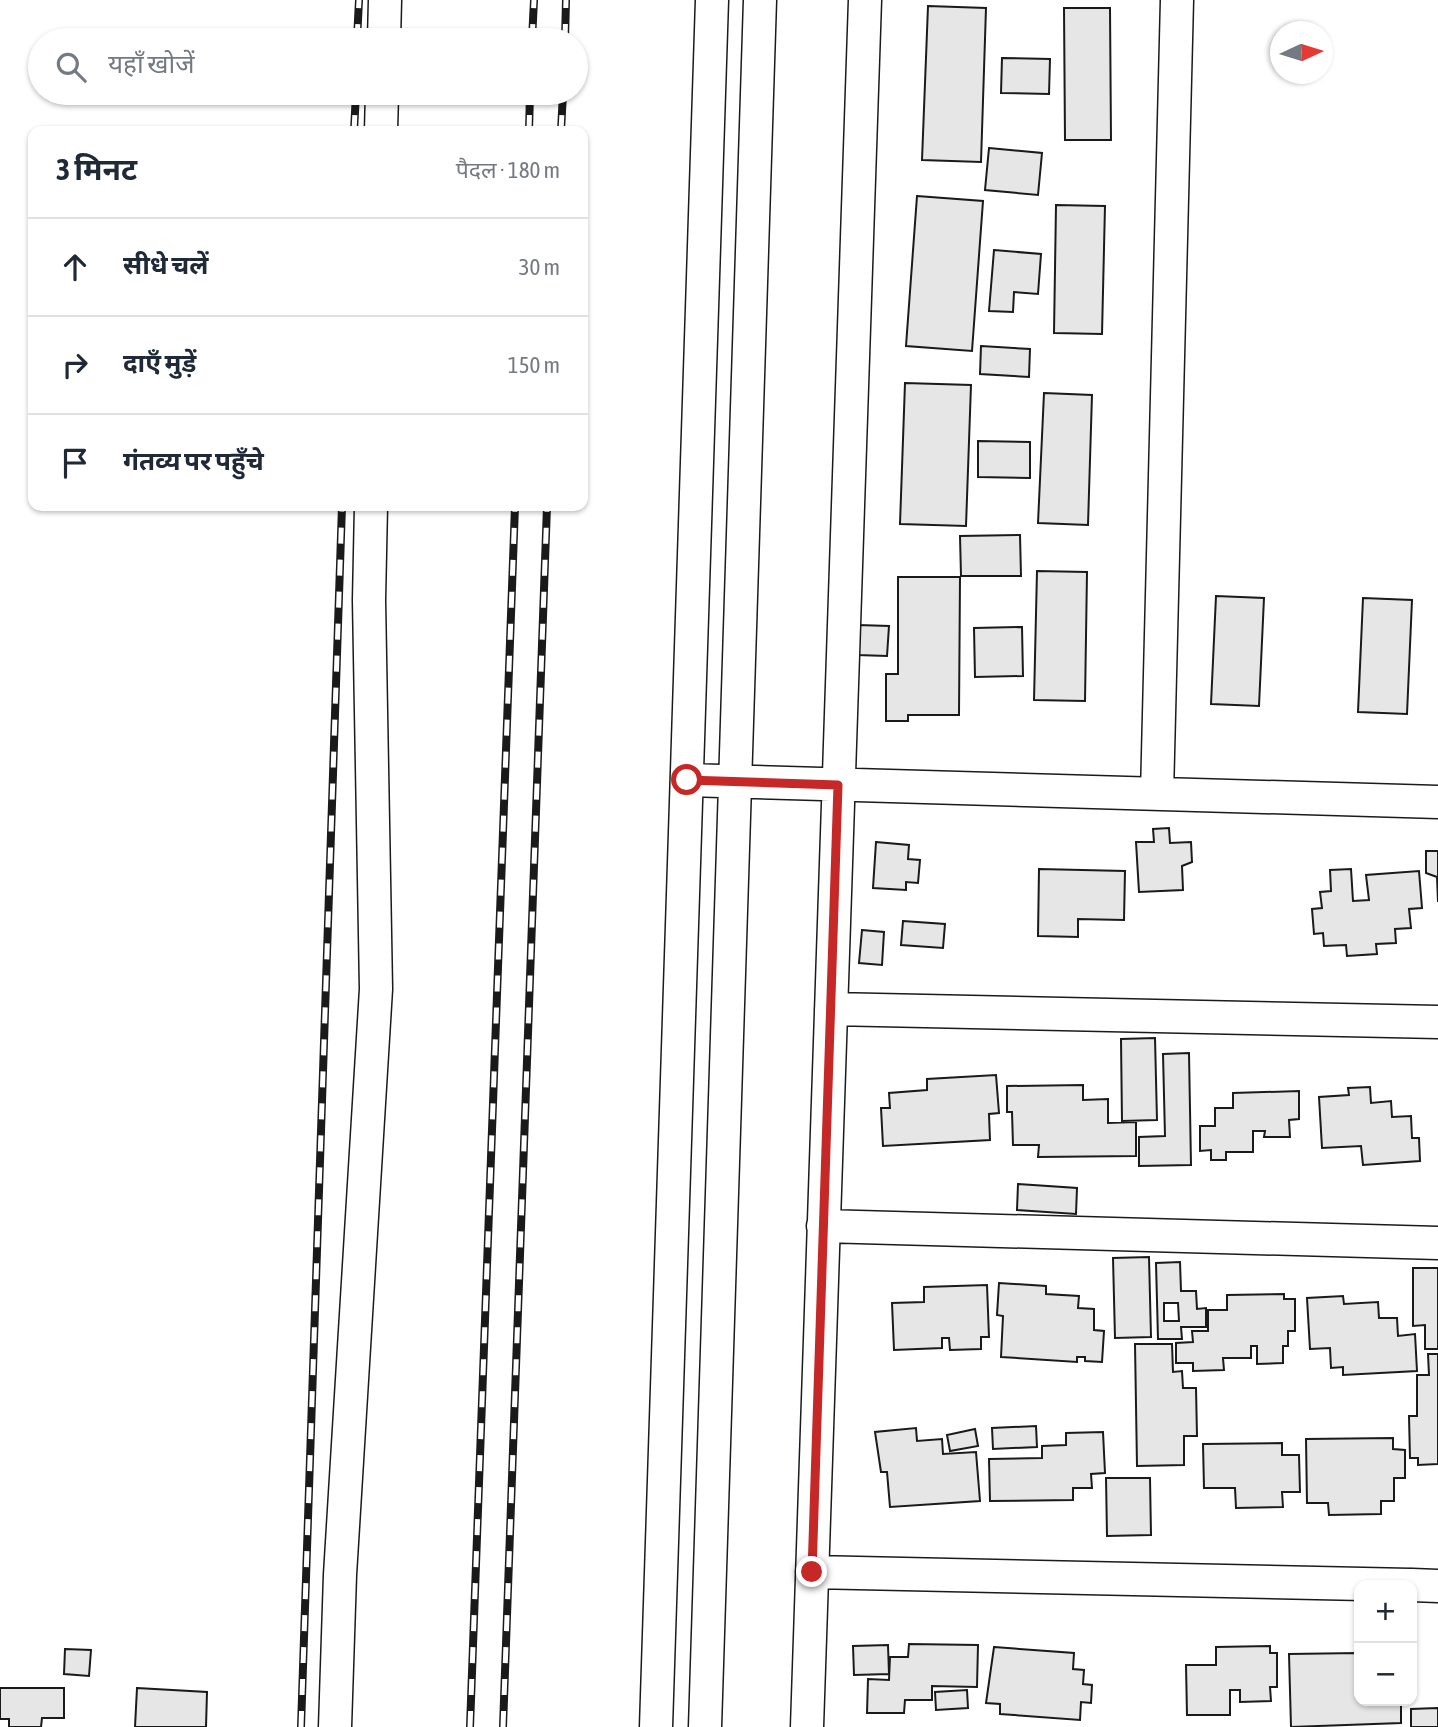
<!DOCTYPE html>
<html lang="hi">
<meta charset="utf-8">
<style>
:root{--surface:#fff;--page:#f6f6f7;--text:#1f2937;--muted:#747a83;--line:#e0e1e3}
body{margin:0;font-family:"Asap Condensed","Noto Sans Devanagari",sans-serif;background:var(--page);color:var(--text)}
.controls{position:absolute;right:21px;bottom:21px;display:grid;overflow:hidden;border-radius:14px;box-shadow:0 2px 5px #0004}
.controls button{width:63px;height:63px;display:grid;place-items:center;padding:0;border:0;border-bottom:2px solid var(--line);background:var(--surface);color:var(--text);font:35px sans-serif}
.compass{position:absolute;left:1270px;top:21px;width:63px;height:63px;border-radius:50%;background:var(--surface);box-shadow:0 2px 5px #0004;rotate:86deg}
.stop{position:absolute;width:21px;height:21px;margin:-16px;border:5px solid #c62828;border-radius:50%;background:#fff}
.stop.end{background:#c62828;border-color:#fff;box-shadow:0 2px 7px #0008}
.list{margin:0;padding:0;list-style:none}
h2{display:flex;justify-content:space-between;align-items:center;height:91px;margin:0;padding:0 28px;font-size:30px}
h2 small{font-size:23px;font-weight:400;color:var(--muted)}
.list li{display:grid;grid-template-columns:46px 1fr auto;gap:21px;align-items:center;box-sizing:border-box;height:98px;padding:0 28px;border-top:2px solid var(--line)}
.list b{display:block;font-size:26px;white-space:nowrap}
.list em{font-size:23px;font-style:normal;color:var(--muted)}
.icon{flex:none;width:38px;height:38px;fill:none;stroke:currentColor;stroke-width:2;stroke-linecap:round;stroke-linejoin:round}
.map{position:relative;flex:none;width:1438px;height:1727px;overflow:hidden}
.search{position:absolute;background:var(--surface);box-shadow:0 2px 5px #0004;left:28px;top:28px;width:560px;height:77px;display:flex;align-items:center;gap:18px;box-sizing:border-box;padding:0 24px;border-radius:38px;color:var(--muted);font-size:26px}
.panel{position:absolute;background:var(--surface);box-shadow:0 2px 5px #0004;left:28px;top:126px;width:560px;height:385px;border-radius:14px}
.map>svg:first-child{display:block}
.building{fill:#e6e6e6;stroke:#1a1a1a;stroke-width:2;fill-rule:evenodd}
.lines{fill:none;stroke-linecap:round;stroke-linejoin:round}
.minor-casing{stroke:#1a1a1a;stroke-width:35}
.minor{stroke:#fff;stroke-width:32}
.rail-casing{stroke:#1a1a1a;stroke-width:8}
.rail{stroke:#fff;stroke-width:5;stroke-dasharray:16;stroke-linecap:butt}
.route{stroke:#c62828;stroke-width:9}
</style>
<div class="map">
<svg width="1438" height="1727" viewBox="0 0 1438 1727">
<rect width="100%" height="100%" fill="#fff"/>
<path class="building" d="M928,6L986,8L981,162L922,160Z
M1064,8H1110L1111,140H1065Z
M1002,58L1050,59L1049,94L1001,93Z
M989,148L1042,153L1038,195L985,190Z
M917,196L983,201L972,351L906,346Z
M1056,205L1105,206L1102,334L1054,333Z
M994,250L1041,254L1038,294L1014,292L1013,312L989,311Z
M981,346L1030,349L1029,377L980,374Z
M905,383L971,385L966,526L900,524Z
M1044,393L1092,395L1088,525L1038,523Z
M978,441L1030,442V478L978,477Z
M1020,535L1021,576H961L960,536Z
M1037,571L1087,572L1085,701L1034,700Z
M898,577H960L959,715H908V721H886V674H898Z
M1216,596L1264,598L1259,706L1211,704Z
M1363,598L1412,600L1407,714L1358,712Z
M858,625L889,626L887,656L857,655Z
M1022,627L1023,676L975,677L974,628Z
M1169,828L1170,843L1191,842L1192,862L1182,866L1183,890L1139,892L1136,842H1154L1153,829Z
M876,842L909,845L908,859L920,860L918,883L906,882V890L873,888Z
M1426,851H1438V902L1437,877L1426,873Z
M1039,869L1125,871L1124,920L1078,919V937L1038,936Z
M1351,869L1353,901L1369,900L1366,875L1419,871L1422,908L1409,909L1411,928L1395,929L1396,943L1376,944L1377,954L1347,956L1346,945L1324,946L1323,933L1314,934L1312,909L1322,908L1320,892L1331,891L1330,870Z
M903,921L945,924L943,948L901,945Z
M862,930L884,932L882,965L859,963Z
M1155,1038L1157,1120L1122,1121L1121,1039Z
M1189,1053L1191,1165L1139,1166V1137L1165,1136L1163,1054Z
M996,1075L999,1113L989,1114L990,1140L883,1146L881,1108H890L889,1093L927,1090V1079Z
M1083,1085V1100L1108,1099V1123L1136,1122V1156L1038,1157L1039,1145H1013L1012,1112H1007V1086Z
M1370,1087L1371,1103L1391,1101L1392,1117L1411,1116L1412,1138H1419L1420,1161L1363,1165L1361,1146L1322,1148L1319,1097L1349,1095L1348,1088Z
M1299,1091V1119L1289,1120L1290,1137H1264L1265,1131H1253V1152H1226V1160H1211V1150L1200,1151V1126H1215V1108H1233V1093Z
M1018,1184L1077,1188L1076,1214L1017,1210Z
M1149,1257L1151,1337L1115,1338L1113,1258Z
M1180,1262L1181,1291H1196L1197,1309L1206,1308V1327H1181L1182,1339H1158L1156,1263ZM1164,1303H1178L1179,1321H1164Z
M1413,1268H1438V1349H1425V1325L1413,1326Z
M999,1283L1046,1286V1294L1079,1296L1078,1308L1094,1309V1330L1104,1331L1102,1362L1085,1361V1357H1077V1362L1001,1357L1003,1316L997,1315Z
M987,1285L989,1337H981V1349L950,1350L949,1338H942V1348L894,1350L892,1303L924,1302V1287Z
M1284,1294V1299H1295V1331H1288V1346H1283V1363L1257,1364V1346H1251V1358H1223L1224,1370L1193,1371V1363H1176V1343L1193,1342L1192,1331H1208V1310H1227V1295Z
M1343,1296L1344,1304L1378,1302L1379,1318H1397L1398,1336L1415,1334L1417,1371L1343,1375V1367L1331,1368L1330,1348L1310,1349L1307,1298Z
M1135,1344H1172L1173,1372L1182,1371L1183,1388H1196L1197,1436H1184V1465L1137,1466Z
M1428,1354H1438V1464L1418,1465V1458H1410L1409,1416H1417V1375H1429Z
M1036,1426L1037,1447L993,1449L992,1428Z
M916,1428L917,1441L942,1439L943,1454L976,1452L980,1501L890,1507L887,1472H881L875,1432Z
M975,1429L978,1446L950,1451L947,1435Z
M1103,1432L1105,1473L1091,1474L1092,1488H1073V1500L990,1501L989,1459L1042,1458V1446L1066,1445V1433Z
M1393,1438V1449L1405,1450V1478H1394V1501H1381V1514L1329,1515L1328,1503H1307L1306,1439Z
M1282,1443V1455H1299L1300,1492H1282L1283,1507L1236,1508L1235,1488H1204L1203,1444Z
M1106,1478H1150L1151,1535L1107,1536Z
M909,1644L978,1645L977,1687L932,1686V1700H905L904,1713H867L868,1679L889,1680L890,1657H908Z
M888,1645L889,1674L854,1675L853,1646Z
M1270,1646V1653H1277V1687H1270L1271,1701L1240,1702V1690H1230V1715H1187L1186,1665H1216V1647Z
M994,1647L1074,1653L1073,1669L1084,1670L1083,1684L1092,1685L1091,1703L1081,1702L1080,1720L1000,1714V1704L986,1703Z
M65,1649L91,1650L89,1676L64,1674Z
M1359,1653V1701H1401V1723L1291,1727L1289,1654Z
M0,1688H64V1718H42L41,1727H9V1719H0Z
M137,1688L207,1692L206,1727H135Z
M967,1690L968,1708L936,1710L935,1692Z
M1438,1708V1727H1411V1709Z"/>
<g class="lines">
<g class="minor-casing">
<path id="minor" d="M384,40L385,0
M381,131L382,93
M687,780L1438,802
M1157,794L1177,0
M831,1009L1438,1022
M823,1226L1438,1243
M812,1572L1410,1585
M1412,1585L1438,1586
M335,1727L340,1575L376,989L369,600L371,506
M656,1727L712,0
M705,1727L760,0
M807,1727L865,0"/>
</g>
<use href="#minor" class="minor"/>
<g class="rail-casing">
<path id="rail" d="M357,40L359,0
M532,40L534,0
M565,40L566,0
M354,131L356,93
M529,131L530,93
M561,131L563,93
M301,1727L342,506
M470,1727L515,506
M503,1727L547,506"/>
</g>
<use href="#rail" class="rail"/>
</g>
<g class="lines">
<path class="route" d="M687,780L838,785L812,1572"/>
</g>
</svg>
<div class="controls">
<button>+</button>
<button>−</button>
</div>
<svg class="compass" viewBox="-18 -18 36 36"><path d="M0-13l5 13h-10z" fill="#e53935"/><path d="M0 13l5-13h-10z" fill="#747a83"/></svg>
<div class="stop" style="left:687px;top:780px"></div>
<div class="stop end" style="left:812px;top:1572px"></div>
<div class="search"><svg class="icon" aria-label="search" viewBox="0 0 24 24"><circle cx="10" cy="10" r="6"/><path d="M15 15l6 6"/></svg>यहाँ खोजें</div>
<section class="panel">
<h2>3 मिनट<small>पैदल · 180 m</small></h2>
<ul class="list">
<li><svg class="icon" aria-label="ahead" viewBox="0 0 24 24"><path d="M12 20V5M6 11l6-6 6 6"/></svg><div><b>सीधे चलें</b></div><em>30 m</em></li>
<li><svg class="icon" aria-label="right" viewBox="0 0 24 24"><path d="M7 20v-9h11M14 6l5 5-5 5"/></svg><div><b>दाएँ मुड़ें</b></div><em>150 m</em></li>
<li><svg class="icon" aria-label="arrive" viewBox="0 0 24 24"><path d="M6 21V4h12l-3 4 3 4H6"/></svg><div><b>गंतव्य पर पहुँचे</b></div></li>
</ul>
</section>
</div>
